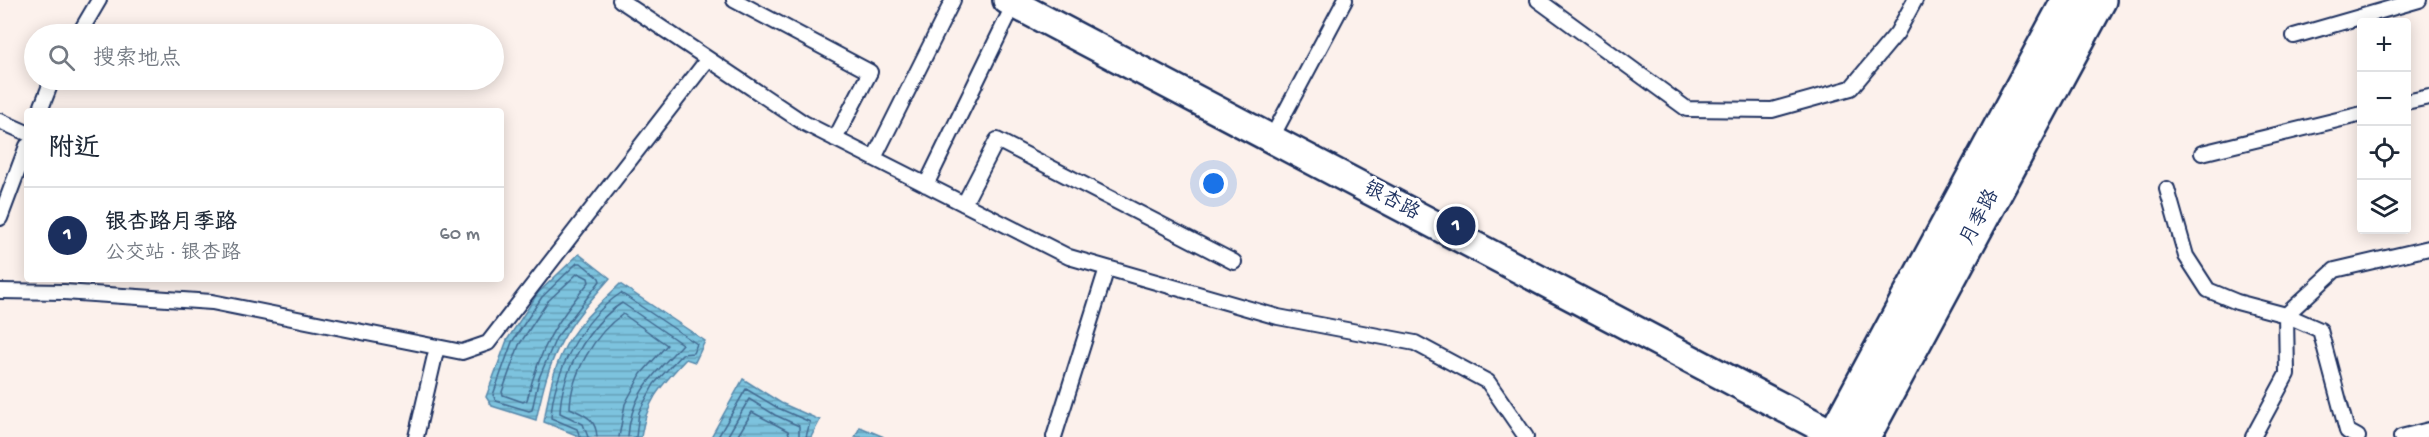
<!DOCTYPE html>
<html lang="zh">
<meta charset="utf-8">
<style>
:root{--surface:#fff;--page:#f6f6f7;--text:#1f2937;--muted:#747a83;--line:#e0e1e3;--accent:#1b2f5e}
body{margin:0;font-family:"Gochi Hand","LXGW WenKai TC",sans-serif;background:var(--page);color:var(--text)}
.controls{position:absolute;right:18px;top:18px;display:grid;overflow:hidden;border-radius:6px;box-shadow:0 3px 15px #0003}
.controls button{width:54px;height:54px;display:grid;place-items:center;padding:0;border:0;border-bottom:2px solid var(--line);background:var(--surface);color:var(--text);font:30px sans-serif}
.you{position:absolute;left:1214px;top:184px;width:21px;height:21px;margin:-15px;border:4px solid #fff;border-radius:50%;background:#1a73e8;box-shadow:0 0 0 9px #1a73e833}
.badge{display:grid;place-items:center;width:39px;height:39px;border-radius:50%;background:var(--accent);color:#fff;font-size:20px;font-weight:700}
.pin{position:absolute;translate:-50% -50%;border:3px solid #fff;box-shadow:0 2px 6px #0006}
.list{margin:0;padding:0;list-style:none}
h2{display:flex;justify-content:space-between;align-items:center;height:78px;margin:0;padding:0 24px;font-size:26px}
h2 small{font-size:20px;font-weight:400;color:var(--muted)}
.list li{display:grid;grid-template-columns:39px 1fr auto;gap:18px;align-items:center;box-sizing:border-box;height:96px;padding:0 24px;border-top:2px solid var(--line)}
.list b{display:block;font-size:22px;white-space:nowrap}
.list p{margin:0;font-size:20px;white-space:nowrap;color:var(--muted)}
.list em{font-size:20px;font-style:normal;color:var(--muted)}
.icon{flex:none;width:33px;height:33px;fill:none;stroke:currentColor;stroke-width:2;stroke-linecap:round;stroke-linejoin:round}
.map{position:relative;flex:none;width:2429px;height:437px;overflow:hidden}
.search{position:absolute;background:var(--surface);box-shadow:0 3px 15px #0003;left:24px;top:24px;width:480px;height:66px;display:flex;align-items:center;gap:15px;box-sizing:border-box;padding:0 21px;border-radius:33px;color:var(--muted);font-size:22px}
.panel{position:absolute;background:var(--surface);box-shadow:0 3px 15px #0003;left:24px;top:108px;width:480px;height:174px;border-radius:6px}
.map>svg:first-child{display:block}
.water{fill:url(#water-rules);stroke:#5688ab;stroke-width:1.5}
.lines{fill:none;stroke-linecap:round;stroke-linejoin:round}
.shore{stroke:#426a91;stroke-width:1.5}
.service-casing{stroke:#1b2f5e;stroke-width:18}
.minor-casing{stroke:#1b2f5e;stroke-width:32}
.tertiary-casing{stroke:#1b2f5e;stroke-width:38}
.service{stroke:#fff;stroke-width:14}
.minor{stroke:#fff;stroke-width:27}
.tertiary{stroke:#fff;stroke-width:33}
.labels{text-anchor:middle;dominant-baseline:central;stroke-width:6;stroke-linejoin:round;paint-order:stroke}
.street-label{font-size:20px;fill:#1b2f5e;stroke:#fff}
</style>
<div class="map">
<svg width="2429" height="437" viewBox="0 0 2429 437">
<defs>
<pattern id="water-rules" width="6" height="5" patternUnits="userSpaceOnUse" patternTransform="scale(1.5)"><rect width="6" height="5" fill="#7dc3de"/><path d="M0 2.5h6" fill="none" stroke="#669fb7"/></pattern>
</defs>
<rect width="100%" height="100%" fill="#fcf1ec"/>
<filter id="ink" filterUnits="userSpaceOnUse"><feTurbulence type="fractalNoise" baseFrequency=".0167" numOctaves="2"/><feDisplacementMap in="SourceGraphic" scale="12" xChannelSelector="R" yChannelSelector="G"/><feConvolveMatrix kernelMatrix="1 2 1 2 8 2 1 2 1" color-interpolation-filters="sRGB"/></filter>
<g filter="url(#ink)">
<path class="water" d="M579,254L610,278C593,298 574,318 562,341C548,365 542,393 536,420L492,406L486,397L507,340L538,293Z
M620,284L705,341L695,362L686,359C661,386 647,399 641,437H581L544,422C548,398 552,372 564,349C576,324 600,304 620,284Z
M743,379L781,403L820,420L811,437H711Z
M860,427L884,437H855Z"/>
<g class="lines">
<path class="shore" d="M577,263H581L599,278L600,281L556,338L539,378L532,410L529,411L496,401L493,395L512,342L542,297Z
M578,273L588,278L589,282C555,323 540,348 527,400L523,402L503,395L502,392L519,345L548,301Z
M580,437L577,429L551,418C553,372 582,319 621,293L697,344L693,353L682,354L654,384L639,412L636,437
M588,437L583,424L560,413C561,373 588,325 622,303L682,344C655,375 631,391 628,437
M597,437C596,418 584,415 570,408C571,374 595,333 623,314L667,345L641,374L625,404L619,437
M718,437L746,389L778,408L810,422L806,437
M727,437L749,399L775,415L799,426V437
M737,437L752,412L788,431L790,437"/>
<g class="service-casing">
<path id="service" d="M620,0L804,123L1069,257L1278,317L1415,343L1488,382L1526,437
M734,0L870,72L835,139
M1538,0L1687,109L1772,110L1851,88L1897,33L1915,0
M79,34L99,0
M2294,36L2419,0
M2406,102L2429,97
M40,111L52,80
M0,121L27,133
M1271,139L1345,0
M2202,153L2362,114
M874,158L953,0
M926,185L1014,4
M2167,189L2186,256L2208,290L2237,302L2286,315L2320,330L2347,431L2358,437
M964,204L997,140L1234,262
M0,218L27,146
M0,291L64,292L212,302L462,352L488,343L708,59
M416,437L437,347
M1054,437L1107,268
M2253,437L2287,374L2286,315L2335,270L2429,248
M2401,437L2429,430"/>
</g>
<g class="minor-casing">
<path id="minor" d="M1007,0L1839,437"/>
</g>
<g class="tertiary-casing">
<path id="tertiary" d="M1834,437L2069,0
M1863,437L2099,0"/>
</g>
<use href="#service" class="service"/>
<use href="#minor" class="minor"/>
<use href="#tertiary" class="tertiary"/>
</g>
</g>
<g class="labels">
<g class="street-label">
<text transform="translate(1391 202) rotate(28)">银杏路</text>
<text transform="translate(1981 218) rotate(-62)">月季路</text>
</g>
</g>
</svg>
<div class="controls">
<button>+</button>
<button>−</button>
<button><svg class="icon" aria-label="locate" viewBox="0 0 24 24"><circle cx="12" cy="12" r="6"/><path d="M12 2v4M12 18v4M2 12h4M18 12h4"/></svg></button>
<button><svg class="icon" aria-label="layers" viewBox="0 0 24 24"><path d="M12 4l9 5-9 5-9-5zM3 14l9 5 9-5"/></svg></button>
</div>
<div class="you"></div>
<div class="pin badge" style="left:1456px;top:226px">1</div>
<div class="search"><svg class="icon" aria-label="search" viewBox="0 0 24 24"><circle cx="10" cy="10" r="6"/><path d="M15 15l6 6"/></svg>搜索地点</div>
<section class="panel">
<h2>附近<small></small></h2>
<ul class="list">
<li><span class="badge">1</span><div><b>银杏路月季路</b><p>公交站 · 银杏路</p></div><em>60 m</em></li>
</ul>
</section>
</div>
